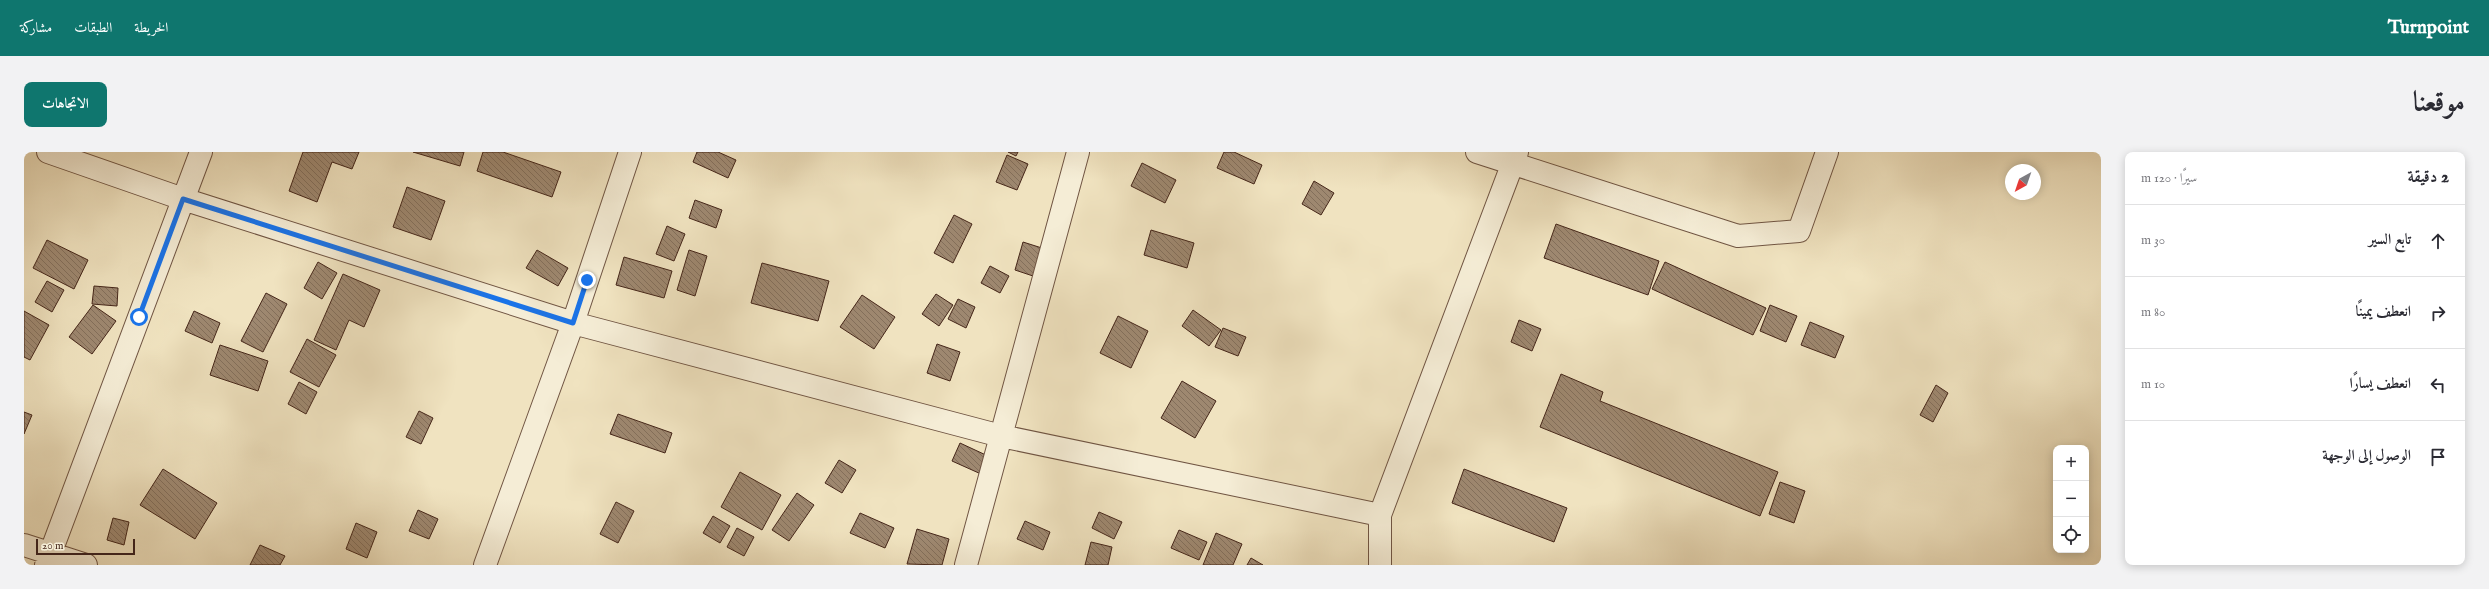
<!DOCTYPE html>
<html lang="ar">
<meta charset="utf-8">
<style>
:root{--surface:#fff;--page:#f2f2f3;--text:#2b2b33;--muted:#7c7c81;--line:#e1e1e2;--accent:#0f766e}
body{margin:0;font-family:"IM FELL English",Amiri,serif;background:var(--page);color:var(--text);direction:rtl}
.controls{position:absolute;right:12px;bottom:12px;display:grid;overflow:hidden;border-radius:8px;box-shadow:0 2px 10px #0003}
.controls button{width:36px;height:36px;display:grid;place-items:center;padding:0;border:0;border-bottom:1px solid var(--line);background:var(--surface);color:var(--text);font:20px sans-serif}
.compass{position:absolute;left:1981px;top:12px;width:36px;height:36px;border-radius:50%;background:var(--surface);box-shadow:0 2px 10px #0003;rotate:220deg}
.scale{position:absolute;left:12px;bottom:10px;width:99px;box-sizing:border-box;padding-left:4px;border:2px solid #452619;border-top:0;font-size:11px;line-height:14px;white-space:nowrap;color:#452619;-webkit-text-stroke:3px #f5edd6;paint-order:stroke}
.stop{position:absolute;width:12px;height:12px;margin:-9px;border:3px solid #1a73e8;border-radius:50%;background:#fff}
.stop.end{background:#1a73e8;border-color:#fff;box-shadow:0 1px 4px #0008}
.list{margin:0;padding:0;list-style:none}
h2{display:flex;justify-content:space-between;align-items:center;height:52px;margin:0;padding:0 16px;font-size:17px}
h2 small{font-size:13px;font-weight:400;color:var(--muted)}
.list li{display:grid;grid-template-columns:26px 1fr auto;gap:12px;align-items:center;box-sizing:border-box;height:72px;padding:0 16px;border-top:1px solid var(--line)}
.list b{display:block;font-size:15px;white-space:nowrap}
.list em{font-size:13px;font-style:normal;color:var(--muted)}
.icon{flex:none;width:22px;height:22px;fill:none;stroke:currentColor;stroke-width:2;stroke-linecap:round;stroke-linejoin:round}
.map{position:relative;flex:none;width:2077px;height:413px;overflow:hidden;direction:ltr;border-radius:8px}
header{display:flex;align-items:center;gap:24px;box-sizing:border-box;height:56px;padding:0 20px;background:var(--accent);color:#fff}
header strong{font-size:19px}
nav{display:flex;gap:22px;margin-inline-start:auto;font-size:14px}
.intro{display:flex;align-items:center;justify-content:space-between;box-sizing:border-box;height:96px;padding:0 24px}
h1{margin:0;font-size:28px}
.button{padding:10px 18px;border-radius:8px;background:var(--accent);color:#fff;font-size:14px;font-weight:700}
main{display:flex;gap:24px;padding:0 24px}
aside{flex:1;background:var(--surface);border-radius:8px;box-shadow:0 2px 10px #0003}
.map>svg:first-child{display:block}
.building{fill:url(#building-back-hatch);stroke:#452619}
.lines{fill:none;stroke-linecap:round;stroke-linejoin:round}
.minor-casing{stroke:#705543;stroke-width:24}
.minor{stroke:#f5edd6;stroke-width:22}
.route{stroke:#1a73e8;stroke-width:5}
</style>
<header>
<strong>Turnpoint</strong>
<nav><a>الخريطة</a><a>الطبقات</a><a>مشاركة</a></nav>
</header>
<div class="intro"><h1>موقعنا</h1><a class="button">الاتجاهات</a></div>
<main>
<aside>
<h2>2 دقيقة<small>سيرًا · 120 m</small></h2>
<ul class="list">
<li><svg class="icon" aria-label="ahead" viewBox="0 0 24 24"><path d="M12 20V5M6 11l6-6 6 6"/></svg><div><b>تابع السير</b></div><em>30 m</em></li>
<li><svg class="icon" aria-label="right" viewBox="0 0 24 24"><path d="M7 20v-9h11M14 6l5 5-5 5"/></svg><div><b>انعطف يمينًا</b></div><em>80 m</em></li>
<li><svg class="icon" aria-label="left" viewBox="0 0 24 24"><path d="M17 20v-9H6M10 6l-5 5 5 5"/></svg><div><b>انعطف يسارًا</b></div><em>10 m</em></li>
<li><svg class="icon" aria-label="arrive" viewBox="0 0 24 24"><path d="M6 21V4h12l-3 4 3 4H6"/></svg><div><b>الوصول إلى الوجهة</b></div></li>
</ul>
</aside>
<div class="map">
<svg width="2077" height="413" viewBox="0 0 2077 413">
<defs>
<pattern id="building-back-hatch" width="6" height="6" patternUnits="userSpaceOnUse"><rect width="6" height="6" fill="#9e8870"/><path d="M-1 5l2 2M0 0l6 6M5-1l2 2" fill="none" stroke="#836f5b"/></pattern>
</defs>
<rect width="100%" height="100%" fill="#f0e3c0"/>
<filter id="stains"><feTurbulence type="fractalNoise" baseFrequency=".005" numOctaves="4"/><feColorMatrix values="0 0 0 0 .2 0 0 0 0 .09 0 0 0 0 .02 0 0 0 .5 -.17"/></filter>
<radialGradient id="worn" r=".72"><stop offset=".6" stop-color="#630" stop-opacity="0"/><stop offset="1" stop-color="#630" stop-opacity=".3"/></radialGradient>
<path class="building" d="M279,0H335L328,17L308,10L293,50L265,39Z
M389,0H440L436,14Z
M459,0H479L537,20L528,45L453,19Z
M673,0H694L712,8L704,26L669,10Z
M984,0H994L992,4Z
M1200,0H1210L1238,13L1230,32L1193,16Z
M983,3L1004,12L993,38L972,30Z
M1118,11L1152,28L1141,51L1107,34Z
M1290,29L1310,41L1297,63L1278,52Z
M383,35L421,49L407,88L369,75Z
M671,48L698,58L692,76L665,66Z
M930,63L948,72L929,111L910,101Z
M1532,72L1635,109L1624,143L1520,106Z
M643,74L661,82L650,109L632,102Z
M1127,78L1170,91L1163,116L1120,103Z
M23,88L64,108L50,137L9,116Z
M999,90L1021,97L1012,125L991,118Z
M513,98L544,116L534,134L502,116Z
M665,98L683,104L671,144L653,138Z
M600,105L648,119L640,146L592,133Z
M294,110L313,121L298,147L280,136Z
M1641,110L1742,156L1729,183L1628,137Z
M738,111L805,129L794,169L727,151Z
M966,114L985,124L976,141L957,131Z
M319,122L356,138L340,175L325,168L312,198L290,188Z
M23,129L40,138L28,160L11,150Z
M70,134L94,136L93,154L68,152Z
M242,141L263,152L239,200L217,189Z
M912,142L929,153L915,174L898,162Z
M838,143L871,165L850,197L816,175Z
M934,147L951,155L942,176L924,167Z
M69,153L92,169L68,202L45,185Z
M1746,153L1773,164L1762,190L1736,179Z
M1169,158L1197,178L1185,194L1158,174Z
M0,159L25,173L6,208L0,205Z
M170,159L196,171L188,191L161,179Z
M1094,164L1124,179L1107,216L1076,201Z
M1495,168L1517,177L1508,199L1487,190Z
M1786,170L1820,184L1811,206L1777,193Z
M1199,176L1222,185L1214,204L1191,195Z
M283,187L312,203L295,235L266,220Z
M913,192L936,200L926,229L903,221Z
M196,193L244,209L234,239L186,223Z
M1537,222L1579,240L1576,249L1754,320L1736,364L1516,275Z
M1158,229L1192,249L1171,286L1137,266Z
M275,230L293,240L282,262L264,252Z
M1912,233L1924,241L1909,270L1896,263Z
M395,259L409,266L397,292L382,285Z
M0,260L8,263L0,282Z
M594,262L648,281L641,301L586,282Z
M936,291L964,304L957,322L928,309Z
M815,308L832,318L818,341L801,331Z
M139,317L193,351L171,387L116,353Z
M1440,317L1543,356L1530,390L1428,351Z
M716,320L757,343L738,378L697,355Z
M1756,330L1781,339L1770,371L1745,362Z
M773,341L790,353L765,389L748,378Z
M592,350L610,359L594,391L576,382Z
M394,358L414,367L405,387L385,379Z
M1075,360L1098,370L1090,387L1068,376Z
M836,361L870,376L861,396L826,381Z
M689,364L706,374L696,391L679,381Z
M89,366L105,370L100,393L83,388Z
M1001,369L1026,380L1019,398L993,387Z
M332,371L353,380L343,406L322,397Z
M713,376L730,385L720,404L703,395Z
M893,377L925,387L918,413L883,412Z
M1155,378L1183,390L1175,408L1147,396Z
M1192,381L1218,392L1209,413H1179Z
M1067,390L1088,395L1084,413H1061Z
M236,393L261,404L256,413H226Z
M1227,406L1239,413H1223Z"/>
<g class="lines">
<g class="minor-casing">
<path id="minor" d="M24,0L159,47L549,171L977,284L1356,363
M1453,0L1714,84L1775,79L1803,0
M0,393L62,413
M22,413L177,0
M461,413L549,171L606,0
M942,413L1054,0
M1356,413V363L1493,0"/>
</g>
<use href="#minor" class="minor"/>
</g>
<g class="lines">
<path class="route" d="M115,165L159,47L549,171L563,128"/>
</g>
<rect width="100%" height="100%" filter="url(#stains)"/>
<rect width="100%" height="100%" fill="url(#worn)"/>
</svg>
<div class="controls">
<button>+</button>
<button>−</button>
<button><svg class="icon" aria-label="locate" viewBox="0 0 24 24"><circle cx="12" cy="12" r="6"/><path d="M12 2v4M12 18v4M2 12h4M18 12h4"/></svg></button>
</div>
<svg class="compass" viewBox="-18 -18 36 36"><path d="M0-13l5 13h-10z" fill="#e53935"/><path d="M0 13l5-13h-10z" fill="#7c7c81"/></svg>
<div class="scale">20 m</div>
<div class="stop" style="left:115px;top:165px"></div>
<div class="stop end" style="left:563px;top:128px"></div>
</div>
</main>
